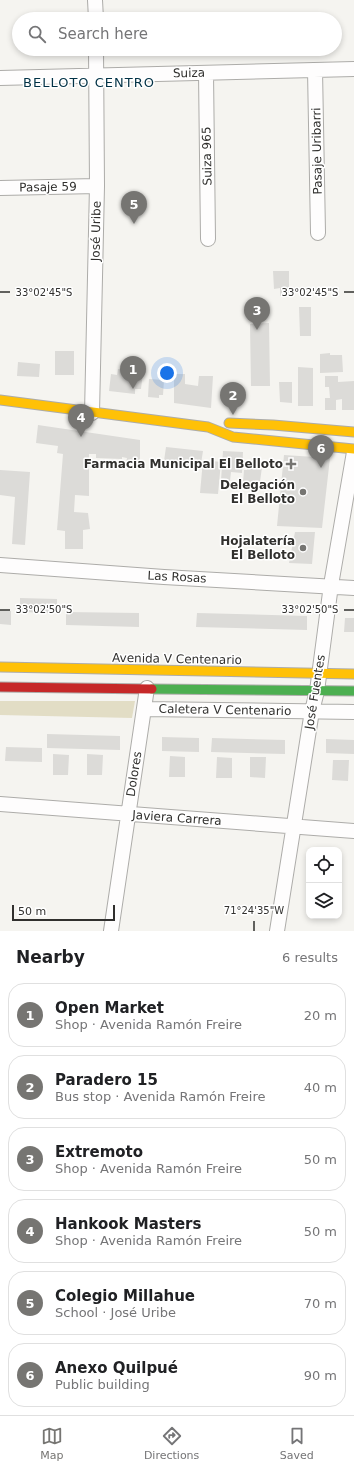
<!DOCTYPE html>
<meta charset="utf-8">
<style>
:root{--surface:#fff;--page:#f2f2f2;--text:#202124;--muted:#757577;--line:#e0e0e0;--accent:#767572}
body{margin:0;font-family:"DejaVu Sans",sans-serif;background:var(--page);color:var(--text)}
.controls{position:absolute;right:12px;bottom:12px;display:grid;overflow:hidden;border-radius:8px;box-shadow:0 2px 6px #0003}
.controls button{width:36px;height:36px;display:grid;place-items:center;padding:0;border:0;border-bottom:1px solid var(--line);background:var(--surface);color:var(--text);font:20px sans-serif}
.scale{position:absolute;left:12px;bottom:10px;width:103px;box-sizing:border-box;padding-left:4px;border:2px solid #31302e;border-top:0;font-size:11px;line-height:14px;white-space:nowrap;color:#31302e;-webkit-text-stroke:3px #fff;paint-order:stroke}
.you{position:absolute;left:167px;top:373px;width:14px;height:14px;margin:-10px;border:3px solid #fff;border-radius:50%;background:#1a73e8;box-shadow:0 0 0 6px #1a73e833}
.badge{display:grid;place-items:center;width:26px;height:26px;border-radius:50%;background:var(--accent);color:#fff;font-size:13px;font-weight:700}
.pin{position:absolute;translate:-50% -33px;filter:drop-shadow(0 1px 2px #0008)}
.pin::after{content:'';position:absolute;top:21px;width:14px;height:12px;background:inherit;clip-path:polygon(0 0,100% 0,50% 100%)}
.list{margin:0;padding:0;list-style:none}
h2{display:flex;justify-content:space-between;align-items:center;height:52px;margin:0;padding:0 16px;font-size:17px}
h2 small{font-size:13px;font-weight:400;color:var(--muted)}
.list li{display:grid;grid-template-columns:26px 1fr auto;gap:12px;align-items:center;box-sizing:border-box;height:64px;margin:0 8px 8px;padding:0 8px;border:1px solid var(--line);border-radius:16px}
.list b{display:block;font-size:15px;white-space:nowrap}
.list p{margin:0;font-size:13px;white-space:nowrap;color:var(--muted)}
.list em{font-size:13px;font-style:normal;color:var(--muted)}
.icon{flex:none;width:22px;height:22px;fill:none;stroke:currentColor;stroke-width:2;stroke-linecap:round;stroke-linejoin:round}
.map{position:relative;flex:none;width:354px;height:931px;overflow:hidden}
.search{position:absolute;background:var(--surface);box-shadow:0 2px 6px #0003;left:12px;right:12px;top:12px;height:44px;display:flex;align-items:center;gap:10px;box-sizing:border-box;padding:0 14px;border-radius:22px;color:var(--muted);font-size:15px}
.sheet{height:484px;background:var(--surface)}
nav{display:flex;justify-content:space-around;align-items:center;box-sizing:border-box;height:56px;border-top:1px solid var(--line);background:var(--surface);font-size:11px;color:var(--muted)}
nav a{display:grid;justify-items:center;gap:2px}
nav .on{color:var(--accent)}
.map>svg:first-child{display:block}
.green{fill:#e2ddc5}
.building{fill:#dcdbd8}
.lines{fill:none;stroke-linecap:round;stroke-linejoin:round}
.street-casing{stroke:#adaca9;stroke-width:16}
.fast-casing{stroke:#adaca9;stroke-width:11}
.slow-casing{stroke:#adaca9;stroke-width:11}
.jam-casing{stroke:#adaca9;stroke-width:11}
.street{stroke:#fefdfd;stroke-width:14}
.fast{stroke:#4caf50;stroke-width:9}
.slow{stroke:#ffc107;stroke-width:9}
.jam{stroke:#c62828;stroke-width:9}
.ticks{fill:none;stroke:#31302e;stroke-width:1.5}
.poi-dot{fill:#767572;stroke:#fff;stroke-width:1.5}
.labels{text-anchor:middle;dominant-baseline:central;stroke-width:3;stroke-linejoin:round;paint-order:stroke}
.street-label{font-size:12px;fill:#31302e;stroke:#fff}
.poi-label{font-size:12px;font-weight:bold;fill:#31302e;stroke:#fff;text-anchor:end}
.neighbourhood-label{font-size:13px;letter-spacing:1px;fill:#013145;stroke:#fff}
.ticks-label{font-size:10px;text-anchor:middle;fill:#31302e;stroke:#fff;stroke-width:3;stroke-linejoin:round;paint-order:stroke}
</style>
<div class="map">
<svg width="354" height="931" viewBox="0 0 354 931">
<rect width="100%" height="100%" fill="#f5f4f0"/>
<path class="green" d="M0,701H135L132,718L0,715Z"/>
<path class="building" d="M273,271H289V296H280V288L274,289Z
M299,307H311V336H300Z
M269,323L270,386H251L250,324Z
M55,351H74V375H55Z
M330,353V355H342L343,372L320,373V354Z
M18,362L40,364L39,377L17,376Z
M298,367L313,368V406H298Z
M118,369L143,372L141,389H135V394L109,391L111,374L117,375Z
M174,374H185V384L198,386L199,376H213L211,408L174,403Z
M325,376H338V382L354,381V410H342V399L336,400V410H325V398H330L329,387H325Z
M149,379L164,380L163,395H159V398L148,397Z
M279,382H292V403L280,402Z
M38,425L140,440V464L126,463L127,458L122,457V459L96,458V454H89V496L75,495L74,512L88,513L90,529L83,530V549H65V531L57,530L63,454L57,453L58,446L36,443Z
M166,447L203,451L200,470L171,466L172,462L164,461Z
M223,451L243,452L242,473L231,472L230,481L221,480Z
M284,455L330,458L322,528L277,526Z
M203,460L221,462L218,494L200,493Z
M247,465L262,467L259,489L248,488L249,484L243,483L244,470H247Z
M0,470L30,472L25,545L12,544L15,497L0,495Z
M295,532H315L312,564L289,563Z
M20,598L57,599V613L20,612Z
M0,610L11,611V625L0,624Z
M66,612L139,613V627L66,625Z
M197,613L307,616V630L196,627Z
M345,618H354V632H344Z
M47,734L120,736V750L47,748Z
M162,737L199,738V752L162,751Z
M212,738L285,740V754L211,752Z
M326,739L354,740V754L326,753Z
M6,747L42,748V762L5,761Z
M53,754L69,755L68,775H53Z
M87,754L103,755L102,775H87Z
M170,756L185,757V777H169Z
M217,757L232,758V778H216Z
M250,757H266L265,778L250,777Z
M333,760H349L348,781L332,780Z"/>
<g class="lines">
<g class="street-casing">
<path id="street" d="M95,0L96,19
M315,70L318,233
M206,73L208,239
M0,78L354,69
M0,188L97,186
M92,413L97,186L96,49
M0,565L164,577L354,588
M144,709L354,712
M0,804L354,831
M111,931L147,688
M277,931L312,711L317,691L331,585L354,452"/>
</g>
<g class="fast-casing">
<path id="fast" d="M152,689L354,691"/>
</g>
<g class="slow-casing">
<path id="slow" d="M0,400L208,427L233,437L354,449
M229,423L273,425L354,432
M0,667L354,674"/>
</g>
<g class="jam-casing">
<path id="jam" d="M0,687L152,689"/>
</g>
<use href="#street" class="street"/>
<use href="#fast" class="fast"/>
<use href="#slow" class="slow"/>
<use href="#jam" class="jam"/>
</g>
<path class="ticks" d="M0,292H10M344,292H354M0,610H10M344,610H354M254,921V931"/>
<g class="poi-dot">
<path d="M289 458h4v4h4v4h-4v4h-4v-4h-4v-4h4z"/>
<circle cx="303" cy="492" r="4"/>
<circle cx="303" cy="548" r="4"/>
</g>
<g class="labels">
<g class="street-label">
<text transform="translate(189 73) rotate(-1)">Suiza</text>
<text transform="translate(317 151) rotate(-91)">Pasaje Uribarri</text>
<text transform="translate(207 156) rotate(-91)">Suiza 965</text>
<text transform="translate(48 187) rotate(-1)">Pasaje 59</text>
<text transform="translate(96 231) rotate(-89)">José Uribe</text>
<text transform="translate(177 577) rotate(3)">Las Rosas</text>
<text transform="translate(177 659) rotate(1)">Avenida V Centenario</text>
<text transform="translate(315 692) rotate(-81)">José Fuentes</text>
<text transform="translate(225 710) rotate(1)">Caletera V Centenario</text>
<text transform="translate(134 774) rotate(-81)">Dolores</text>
<text transform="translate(177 818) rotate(4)">Javiera Carrera</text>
</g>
<g class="poi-label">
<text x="283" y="464">Farmacia Municipal El Belloto</text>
<text x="295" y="485">Delegación<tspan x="295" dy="14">El Belloto</tspan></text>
<text x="295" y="541">Hojalatería<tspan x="295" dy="14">El Belloto</tspan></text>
</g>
<g class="neighbourhood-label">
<text x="89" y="82">BELLOTO CENTRO</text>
</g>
</g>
<g class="ticks-label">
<text x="44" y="296">33°02'45"S</text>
<text x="310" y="296">33°02'45"S</text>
<text x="44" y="613">33°02'50"S</text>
<text x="310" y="613">33°02'50"S</text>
<text x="254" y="914">71°24'35"W</text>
</g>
</svg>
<div class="controls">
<button><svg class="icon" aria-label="locate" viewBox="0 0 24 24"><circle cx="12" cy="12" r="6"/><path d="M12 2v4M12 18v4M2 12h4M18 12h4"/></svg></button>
<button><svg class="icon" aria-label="layers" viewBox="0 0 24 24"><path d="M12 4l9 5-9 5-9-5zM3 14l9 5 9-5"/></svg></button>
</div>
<div class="scale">50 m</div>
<div class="you"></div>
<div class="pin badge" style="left:133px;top:389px">1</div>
<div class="pin badge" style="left:233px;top:415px">2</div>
<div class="pin badge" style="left:257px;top:330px">3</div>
<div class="pin badge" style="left:81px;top:437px">4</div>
<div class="pin badge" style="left:134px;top:224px">5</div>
<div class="pin badge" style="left:321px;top:468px">6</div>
<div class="search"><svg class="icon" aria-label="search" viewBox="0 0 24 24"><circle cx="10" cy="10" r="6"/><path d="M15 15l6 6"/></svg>Search here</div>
</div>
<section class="sheet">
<h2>Nearby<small>6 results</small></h2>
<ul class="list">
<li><span class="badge">1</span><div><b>Open Market</b><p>Shop · Avenida Ramón Freire</p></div><em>20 m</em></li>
<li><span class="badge">2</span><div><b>Paradero 15</b><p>Bus stop · Avenida Ramón Freire</p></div><em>40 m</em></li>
<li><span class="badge">3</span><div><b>Extremoto</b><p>Shop · Avenida Ramón Freire</p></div><em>50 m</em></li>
<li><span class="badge">4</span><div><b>Hankook Masters</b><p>Shop · Avenida Ramón Freire</p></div><em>50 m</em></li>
<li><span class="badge">5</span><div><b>Colegio Millahue</b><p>School · José Uribe</p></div><em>70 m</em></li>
<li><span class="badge">6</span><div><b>Anexo Quilpué</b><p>Public building</p></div><em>90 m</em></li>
</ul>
</section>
<nav>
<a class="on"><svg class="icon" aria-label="map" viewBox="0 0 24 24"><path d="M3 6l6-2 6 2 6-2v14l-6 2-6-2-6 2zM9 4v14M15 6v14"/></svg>Map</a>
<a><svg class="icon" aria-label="directions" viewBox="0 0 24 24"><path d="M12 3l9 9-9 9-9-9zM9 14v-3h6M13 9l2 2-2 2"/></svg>Directions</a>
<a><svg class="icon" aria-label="saved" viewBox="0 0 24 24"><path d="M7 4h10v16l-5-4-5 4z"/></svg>Saved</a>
</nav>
